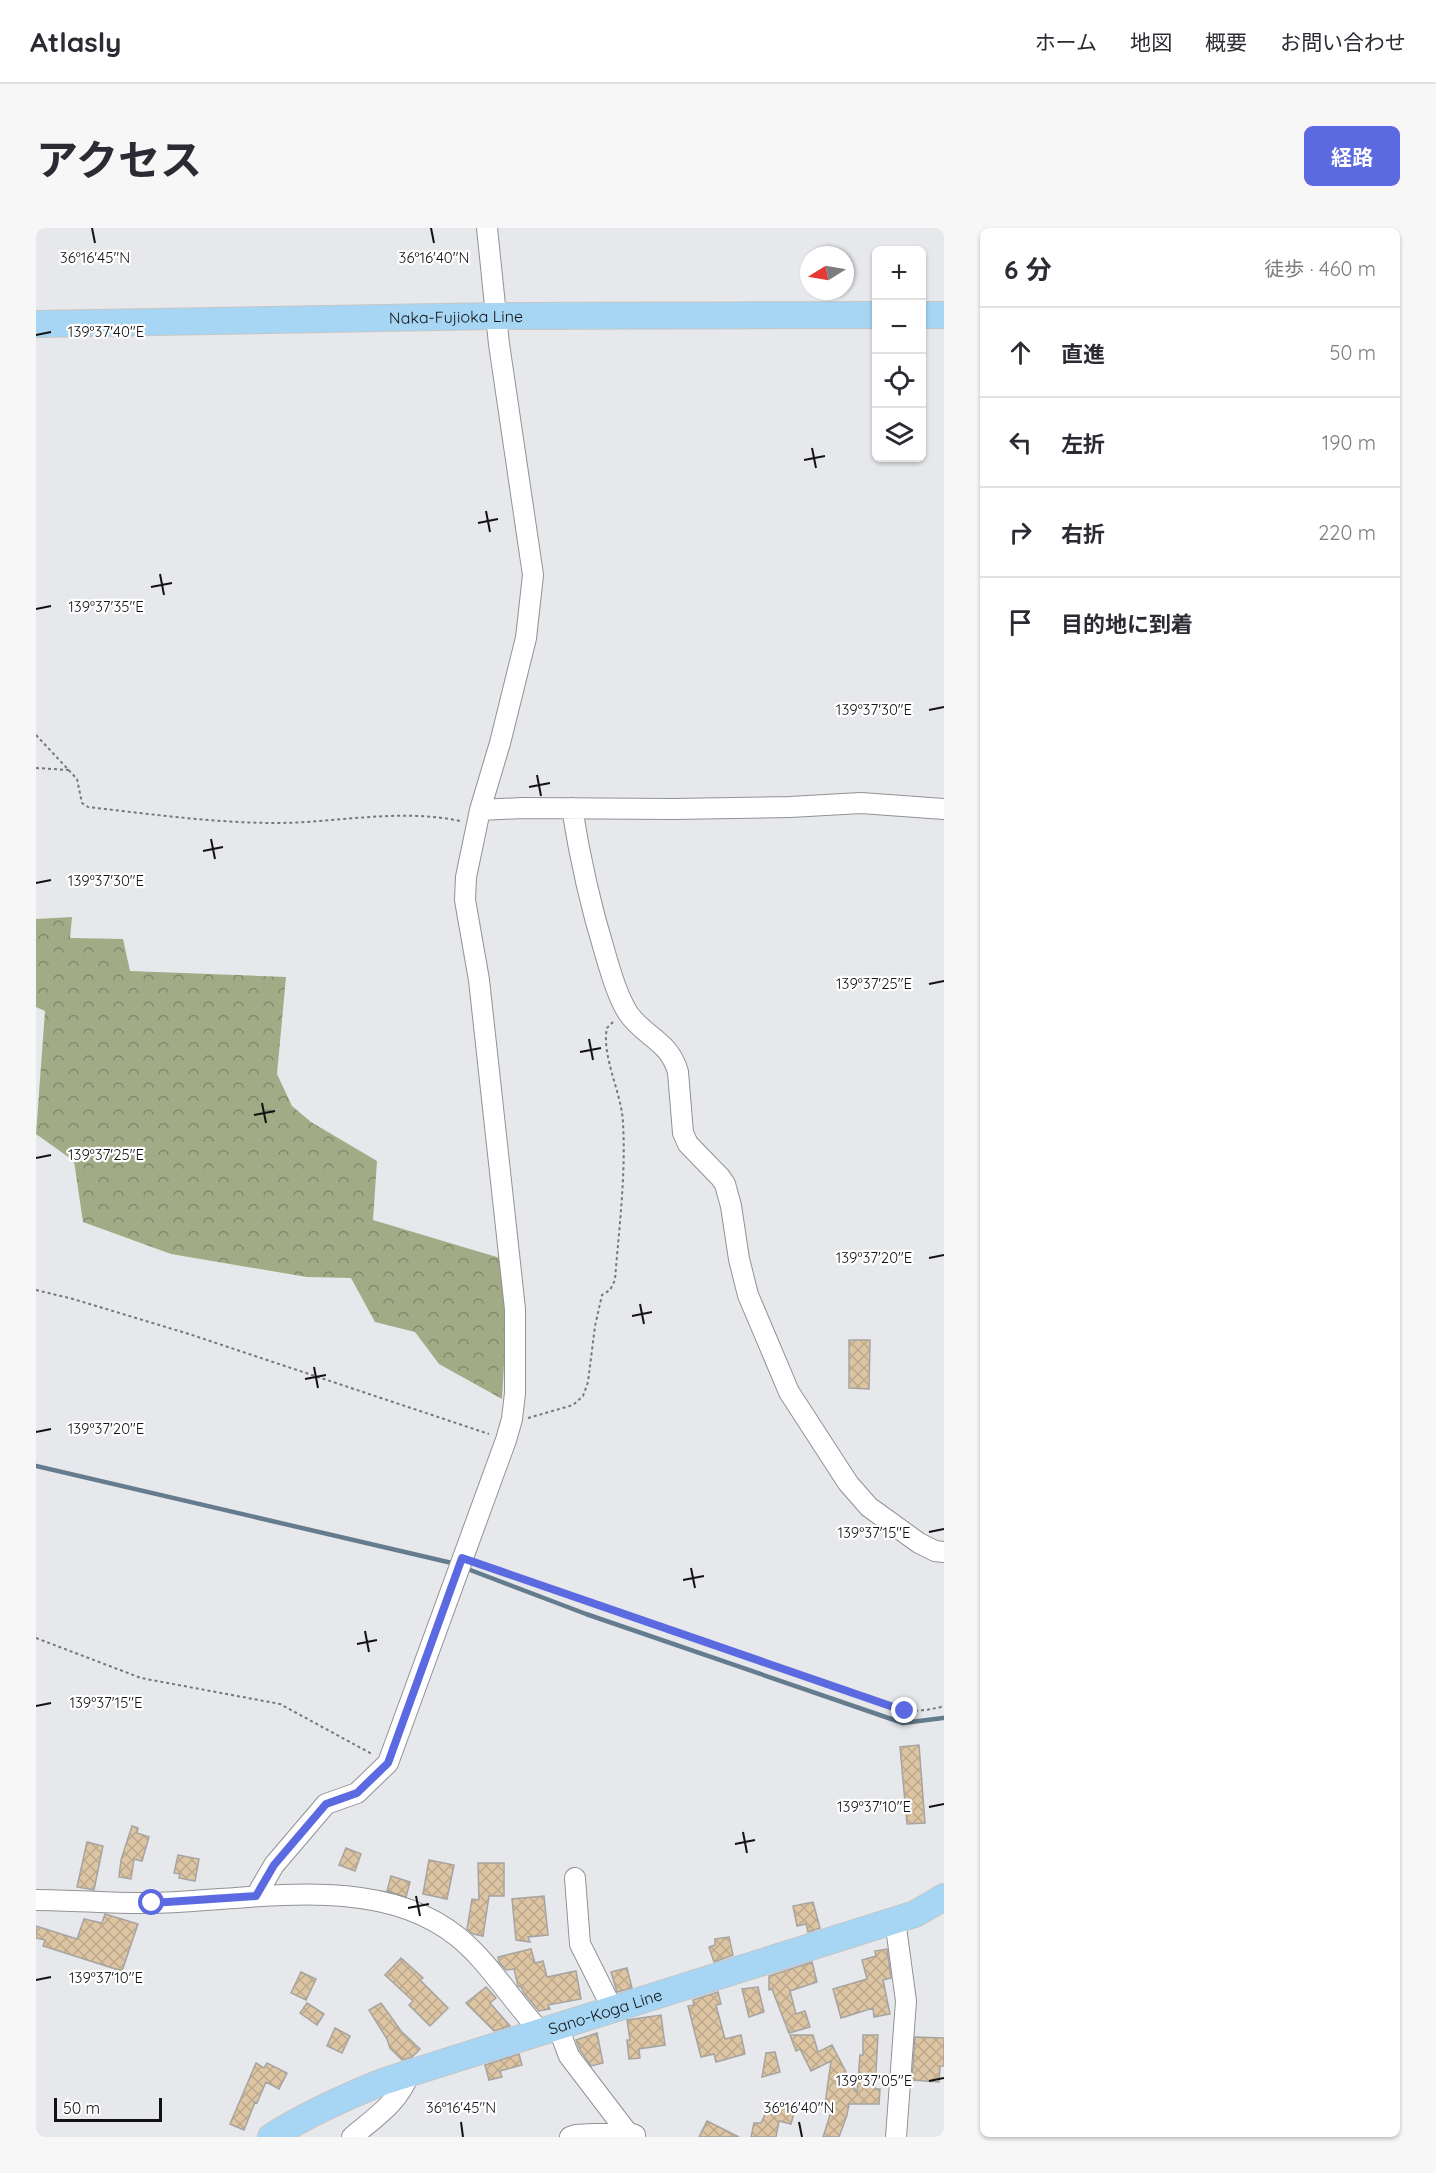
<!DOCTYPE html>
<html lang="ja">
<meta charset="utf-8">
<style>
:root{--surface:#fff;--page:#f7f7f7;--text:#2b2b33;--muted:#7c7c81;--line:#e1e1e2;--accent:#5c6ae1}
body{margin:0;font-family:Quicksand,"Noto Sans JP",sans-serif;background:var(--page);color:var(--text)}
.controls{position:absolute;right:18px;top:18px;display:grid;overflow:hidden;border-radius:9px;box-shadow:0 2px 4px #0004}
.controls button{width:54px;height:54px;display:grid;place-items:center;padding:0;border:0;border-bottom:2px solid var(--line);background:var(--surface);color:var(--text);font:30px sans-serif}
.compass{position:absolute;left:764px;top:18px;width:54px;height:54px;border-radius:50%;background:var(--surface);box-shadow:0 2px 4px #0004;rotate:259deg}
.scale{position:absolute;left:18px;bottom:15px;width:108px;box-sizing:border-box;padding-left:6px;border:3px solid #121213;border-top:0;font-size:16px;line-height:21px;white-space:nowrap;color:#121213;-webkit-text-stroke:4px #fff;paint-order:stroke}
.stop{position:absolute;width:18px;height:18px;margin:-14px;border:4px solid #5c6ae1;border-radius:50%;background:#fff}
.stop.end{background:#5c6ae1;border-color:#fff;box-shadow:0 2px 6px #0008}
.list{margin:0;padding:0;list-style:none}
h2{display:flex;justify-content:space-between;align-items:center;height:78px;margin:0;padding:0 24px;font-size:26px}
h2 small{font-size:20px;font-weight:400;color:var(--muted)}
.list li{display:grid;grid-template-columns:39px 1fr auto;gap:18px;align-items:center;box-sizing:border-box;height:90px;padding:0 24px;border-top:2px solid var(--line)}
.list b{display:block;font-size:22px;white-space:nowrap}
.list em{font-size:20px;font-style:normal;color:var(--muted)}
.icon{flex:none;width:33px;height:33px;fill:none;stroke:currentColor;stroke-width:2;stroke-linecap:round;stroke-linejoin:round}
.map{position:relative;flex:none;width:908px;height:1909px;overflow:hidden;border-radius:9px}
header{display:flex;align-items:center;gap:36px;box-sizing:border-box;height:84px;padding:0 30px;background:var(--surface);border-bottom:2px solid var(--line)}
header strong{font-size:28px}
nav{display:flex;gap:33px;margin-inline-start:auto;font-size:21px}
.intro{display:flex;align-items:center;justify-content:space-between;box-sizing:border-box;height:144px;padding:0 36px}
h1{margin:0;font-size:42px}
.button{padding:15px 27px;border-radius:9px;background:var(--accent);color:#fff;font-size:21px;font-weight:700}
main{display:flex;gap:36px;padding:0 36px}
aside{flex:1;background:var(--surface);border-radius:9px;box-shadow:0 2px 4px #0004}
.map>svg:first-child{display:block}
.forest{fill:url(#forest-crowns)}
.lines{fill:none;stroke-linecap:round;stroke-linejoin:round}
.stream{stroke:#647c8e;stroke-width:4.5}
.building{fill:url(#building-cross-hatch);stroke:#a5a4a1;stroke-width:1.5}
.minor-casing{stroke:#919294;stroke-width:22}
.major-casing{stroke:#c6c6c6;stroke-width:28}
.path{stroke:#767779;stroke-width:2;stroke-dasharray:3 3;stroke-linecap:butt}
.minor{stroke:#fff;stroke-width:20}
.major{stroke:#a6d6f4;stroke-width:26}
.route{stroke:#5c6ae1;stroke-width:8}
.ticks{fill:none;stroke:#121213;stroke-width:2}
.labels{text-anchor:middle;dominant-baseline:central;stroke-width:4.5;stroke-linejoin:round;paint-order:stroke}
.street-label{font-size:16px;fill:#121213;stroke:#fff}
.ticks-label{font-size:15px;text-anchor:middle;fill:#121213;stroke:#fff;stroke-width:4.5;stroke-linejoin:round;paint-order:stroke}
</style>
<header>
<strong>Atlasly</strong>
<nav><a>ホーム</a><a>地図</a><a>概要</a><a>お問い合わせ</a></nav>
</header>
<div class="intro"><h1>アクセス</h1><a class="button">経路</a></div>
<main>
<div class="map">
<svg width="908" height="1909" viewBox="0 0 908 1909">
<defs>
<pattern id="forest-crowns" width="20" height="18" patternUnits="userSpaceOnUse" patternTransform="scale(1.5)"><rect width="20" height="18" fill="#a1ab86"/><path d="M2 6a3 3 0 1 1 6 0M12 15a3 3 0 1 1 6 0" fill="none" stroke="#828a6c"/></pattern>
<pattern id="building-cross-hatch" width="8" height="8" patternUnits="userSpaceOnUse" patternTransform="scale(1.5)"><rect width="8" height="8" fill="#ddc5a3"/><path d="M0 0l8 8M0 8l8-8" fill="none" stroke="#bda88b"/></pattern>
</defs>
<rect width="100%" height="100%" fill="#e7e8eb"/>
<path class="forest" d="M36,689L34,710L87,711L94,743L250,749L241,846L256,878L275,894L341,933L337,992L474,1033L466,1171L403,1136L379,1104L339,1094L315,1050L271,1049L135,1026L47,994L38,933L0,906L9,783L0,779V691Z"/>
<g class="lines">
<path class="stream" d="M0,1238L416,1335
M429,1340L550,1386L867,1495L907,1490"/>
</g>
<path class="building" d="M813,1112H834L833,1161L813,1160Z
M883,1517L889,1595L871,1596L864,1519Z
M96,1598L102,1600L101,1605L113,1609L106,1633L98,1631L95,1651L83,1649L85,1632Z
M51,1614L67,1618L58,1662L41,1659Z
M310,1620L325,1626L319,1643L303,1637Z
M142,1627L163,1631L159,1653L143,1650L144,1646L138,1645Z
M393,1632L418,1637L411,1671L387,1666Z
M442,1635H468V1668H453L447,1708L437,1706L431,1701L436,1671L443,1672Z
M355,1648L374,1654L370,1669L351,1663Z
M508,1668L512,1707L492,1709L494,1714L480,1712L476,1671Z
M777,1674L784,1700L772,1704L770,1696L761,1698L757,1678Z
M69,1686L102,1696L86,1743L7,1718L9,1712L0,1710V1698L41,1711L48,1691L66,1695Z
M693,1709L697,1727L678,1734L673,1719L679,1717V1711Z
M495,1721L499,1735L507,1733L511,1749L540,1743L545,1771L512,1777L514,1781L503,1783L488,1765L485,1759L482,1758L478,1741L470,1742L463,1734L462,1729Z
M851,1721L855,1750L847,1752L854,1786L838,1789L837,1780L805,1790L797,1761L831,1751L826,1732L840,1728L839,1723Z
M365,1730L387,1750L384,1752L412,1780L394,1798L373,1777L377,1773L349,1747Z
M776,1734L781,1754L754,1763L760,1786L769,1783L774,1799L753,1805L736,1761L733,1762V1748Z
M591,1740L596,1760L581,1764L575,1744Z
M265,1744L280,1751L270,1772L255,1765Z
M450,1759L460,1770L454,1775L474,1798L458,1803L430,1775Z
M722,1759L728,1784L713,1789L706,1761Z
M682,1764L685,1776L680,1777L689,1811L705,1807L709,1826L680,1834L678,1826L665,1829L652,1778L658,1777L657,1772Z
M271,1775L288,1786L281,1797L264,1785Z
M345,1775L365,1803L384,1821L376,1829L366,1832L354,1820L351,1811L333,1782Z
M625,1787L629,1817L603,1821L604,1830L593,1831L591,1812H594L591,1792Z
M299,1800L314,1808L306,1825L291,1818Z
M561,1805L567,1835L555,1838L544,1822L540,1812Z
M754,1807H777L782,1824L796,1817L821,1865L824,1827H827V1807H842L839,1861H844L843,1876H813L811,1887L803,1909H787L795,1884L788,1883L795,1833L775,1843L764,1821L760,1823Z
M879,1809L908,1810V1838H904L903,1854L876,1852Z
M739,1824L744,1844L726,1849L730,1825Z
M483,1826L486,1837L464,1843L466,1849L453,1852L449,1837Z
M220,1835L228,1840L231,1835L251,1845L243,1861L230,1854L221,1875L219,1874L208,1902L194,1896Z
M746,1877L759,1881L755,1896L743,1893L740,1909H715L718,1895H725L731,1882L743,1887Z
M671,1893L703,1909H663Z"/>
<g class="lines">
<g class="minor-casing">
<path id="minor" d="M536,580C544,631 554,676 569,725C575,745 581,767 592,785C608,809 633,812 642,844L647,905L652,916L684,949L689,956L695,978L703,1031L712,1067L753,1164L812,1255L833,1279L883,1315L899,1323L908,1324
M444,582L487,580L638,581L754,579L825,575L908,581
M539,1650L544,1716L577,1782
M220,1668L238,1637L290,1576L321,1565L352,1535L470,1212L476,1191L479,1165V1081L443,752L429,672L430,649L444,582L464,515L490,410L497,347L463,116L451,0
M0,1672C39,1672 79,1676 118,1675C214,1673 341,1643 422,1709C454,1735 477,1775 506,1805
M859,1692L870,1773L860,1909
M522,1799L533,1828L591,1904
M316,1909C337,1891 365,1873 373,1845
M534,1909L540,1907L591,1904L599,1907"/>
</g>
<g class="major-casing">
<g id="major">
<path d="M886,87H908"/>
<path id="s1" d="M0,96L460,88L840,87"/>
<path id="s2" d="M235,1909C271,1886 309,1869 349,1853L879,1686L908,1669"/>
</g>
</g>
<path class="path" d="M0,507L41,551L46,575L52,579C114,586 178,595 240,595C301,595 363,580 424,593
M0,540L33,542
M0,1062L37,1071L153,1106L453,1206
M492,1190L537,1177L547,1168L552,1154L559,1098L566,1067L574,1062L579,1052C583,1000 590,947 587,895C586,866 565,827 571,800L577,794
M442,1335L851,1479C872,1484 887,1484 908,1478
M0,1410L105,1450L244,1476L336,1526"/>
<use href="#minor" class="minor"/>
<use href="#major" class="major"/>
</g>
<g class="lines">
<path class="route" d="M116,1675L220,1668L238,1637L290,1576L321,1565L352,1535L426,1330L869,1483"/>
</g>
<path class="ticks" d="M56,0L59,15M395,0L398,15M0,107L15,104M776,220L780,240M768,232L789,228M450,283L454,304M442,295L462,291M124,346L128,367M115,359L136,355M0,381L15,378M893,482L908,479M501,547L505,568M493,559L514,555M175,611L179,631M167,623L187,619M0,655L15,652M893,756L908,753M553,811L557,832M544,824L565,820M226,875L230,895M218,887L239,883M0,930L15,927M893,1030L908,1027M604,1076L608,1096M596,1088L616,1084M278,1139L282,1160M269,1151L290,1147M0,1204L15,1201M893,1304L908,1301M655,1340L659,1360M647,1352L668,1348M329,1403L333,1424M321,1416L341,1412M0,1478L15,1475M893,1579L908,1576M707,1604L711,1625M699,1616L719,1612M380,1668L384,1688M372,1680L393,1676M0,1752L15,1749M893,1853L908,1850M425,1894L427,1909M763,1894L766,1909"/>
<g class="labels">
<g class="street-label">
<text stroke="none"><textPath href="#s1" startOffset="420">Naka-Fujioka Line</textPath></text>
<text stroke="none"><textPath href="#s2" startOffset="358">Sano-Koga Line</textPath></text>
</g>
</g>
<g class="ticks-label">
<text x="59" y="35">36°16'45"N</text>
<text x="398" y="35">36°16'40"N</text>
<text x="70" y="109">139°37'40"E</text>
<text x="70" y="384">139°37'35"E</text>
<text x="838" y="487">139°37'30"E</text>
<text x="70" y="658">139°37'30"E</text>
<text x="838" y="761">139°37'25"E</text>
<text x="70" y="932">139°37'25"E</text>
<text x="838" y="1035">139°37'20"E</text>
<text x="70" y="1206">139°37'20"E</text>
<text x="838" y="1310">139°37'15"E</text>
<text x="70" y="1480">139°37'15"E</text>
<text x="838" y="1584">139°37'10"E</text>
<text x="70" y="1755">139°37'10"E</text>
<text x="838" y="1858">139°37'05"E</text>
<text x="425" y="1885">36°16'45"N</text>
<text x="763" y="1885">36°16'40"N</text>
</g>
</svg>
<div class="controls">
<button>+</button>
<button>−</button>
<button><svg class="icon" aria-label="locate" viewBox="0 0 24 24"><circle cx="12" cy="12" r="6"/><path d="M12 2v4M12 18v4M2 12h4M18 12h4"/></svg></button>
<button><svg class="icon" aria-label="layers" viewBox="0 0 24 24"><path d="M12 4l9 5-9 5-9-5zM3 14l9 5 9-5"/></svg></button>
</div>
<svg class="compass" viewBox="-18 -18 36 36"><path d="M0-13l5 13h-10z" fill="#e53935"/><path d="M0 13l5-13h-10z" fill="#7c7c81"/></svg>
<div class="scale">50 m</div>
<div class="stop" style="left:116px;top:1675px"></div>
<div class="stop end" style="left:869px;top:1483px"></div>
</div>
<aside>
<h2>6 分<small>徒歩 · 460 m</small></h2>
<ul class="list">
<li><svg class="icon" aria-label="ahead" viewBox="0 0 24 24"><path d="M12 20V5M6 11l6-6 6 6"/></svg><div><b>直進</b></div><em>50 m</em></li>
<li><svg class="icon" aria-label="left" viewBox="0 0 24 24"><path d="M17 20v-9H6M10 6l-5 5 5 5"/></svg><div><b>左折</b></div><em>190 m</em></li>
<li><svg class="icon" aria-label="right" viewBox="0 0 24 24"><path d="M7 20v-9h11M14 6l5 5-5 5"/></svg><div><b>右折</b></div><em>220 m</em></li>
<li><svg class="icon" aria-label="arrive" viewBox="0 0 24 24"><path d="M6 21V4h12l-3 4 3 4H6"/></svg><div><b>目的地に到着</b></div></li>
</ul>
</aside>
</main>
